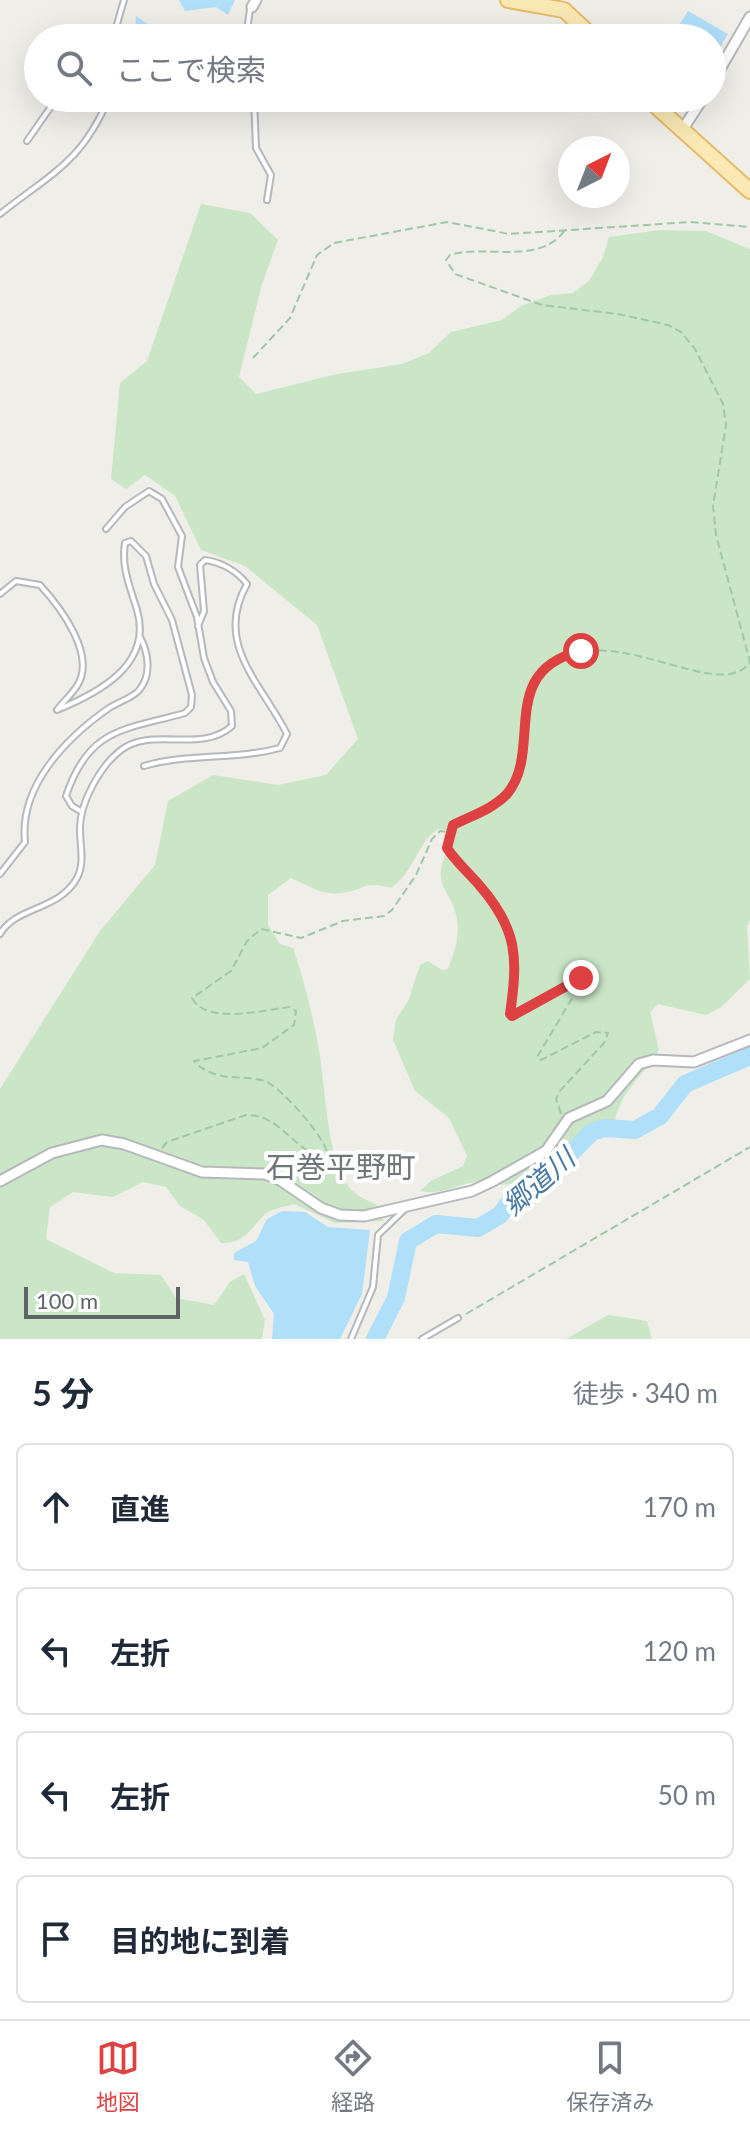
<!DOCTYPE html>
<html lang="ja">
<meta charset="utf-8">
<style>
:root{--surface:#fff;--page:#f6f6f7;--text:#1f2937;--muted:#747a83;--line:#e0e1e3;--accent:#de4141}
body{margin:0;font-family:Lato,"Noto Sans JP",sans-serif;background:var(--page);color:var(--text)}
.compass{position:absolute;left:558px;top:136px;width:72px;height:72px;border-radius:50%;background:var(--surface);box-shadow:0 8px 32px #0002;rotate:42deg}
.scale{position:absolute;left:24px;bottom:20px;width:156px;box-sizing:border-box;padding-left:8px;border:4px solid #606467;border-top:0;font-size:22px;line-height:28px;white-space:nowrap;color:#606467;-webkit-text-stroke:6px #fff;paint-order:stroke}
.stop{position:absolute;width:24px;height:24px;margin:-18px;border:6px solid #de4141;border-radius:50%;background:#fff}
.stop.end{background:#de4141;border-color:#fff;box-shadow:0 2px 8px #0008}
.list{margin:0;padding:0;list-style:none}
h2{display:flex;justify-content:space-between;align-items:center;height:104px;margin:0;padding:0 32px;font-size:34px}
h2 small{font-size:26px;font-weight:400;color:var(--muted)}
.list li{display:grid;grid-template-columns:52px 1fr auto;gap:24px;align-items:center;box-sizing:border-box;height:128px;margin:0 16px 16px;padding:0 16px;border:2px solid var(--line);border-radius:12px}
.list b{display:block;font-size:30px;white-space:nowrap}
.list em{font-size:26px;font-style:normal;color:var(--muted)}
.icon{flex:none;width:44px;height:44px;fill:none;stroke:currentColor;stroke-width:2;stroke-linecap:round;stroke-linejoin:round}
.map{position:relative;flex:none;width:750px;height:1339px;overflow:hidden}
.search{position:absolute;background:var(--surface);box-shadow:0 8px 32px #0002;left:24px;right:24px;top:24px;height:88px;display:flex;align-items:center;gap:20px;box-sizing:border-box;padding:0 28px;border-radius:44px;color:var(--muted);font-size:30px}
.sheet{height:680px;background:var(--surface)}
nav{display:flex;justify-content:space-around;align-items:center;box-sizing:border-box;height:112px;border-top:2px solid var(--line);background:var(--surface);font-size:22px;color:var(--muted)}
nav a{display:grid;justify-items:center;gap:4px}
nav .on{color:var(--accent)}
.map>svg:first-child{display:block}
.green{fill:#cae6c7}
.water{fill:#b0dff9}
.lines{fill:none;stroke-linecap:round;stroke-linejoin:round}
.river{stroke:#b0dff9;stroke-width:18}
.lane-casing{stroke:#b5b8bc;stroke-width:8}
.street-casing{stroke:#b5b8bc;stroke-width:13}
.primary-casing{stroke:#e8bb6a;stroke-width:18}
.path{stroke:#a0c7a8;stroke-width:2;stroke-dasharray:8 4;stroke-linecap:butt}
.lane{stroke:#fff;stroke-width:4}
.street{stroke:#fff;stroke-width:9}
.primary{stroke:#fae9b4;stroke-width:14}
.route{stroke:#de4141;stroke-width:10}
.labels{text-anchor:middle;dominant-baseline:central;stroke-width:8;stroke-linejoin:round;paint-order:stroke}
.water-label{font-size:28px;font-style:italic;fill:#487ba3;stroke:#fff}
.quarter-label{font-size:30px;fill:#717679;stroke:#fff}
</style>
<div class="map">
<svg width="750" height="1339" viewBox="0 0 750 1339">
<rect width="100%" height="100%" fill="#f0eee9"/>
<path class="green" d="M201,204L250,213L278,240L262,284L239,377L256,394L337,374L402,364L429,353L451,332L502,320L521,306L551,295L573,293L589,281L603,257L609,237L660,230L706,231L750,249V920L747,926L750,979L720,1008L706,1015L658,1004L650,1012L659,1050C643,1076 622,1090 615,1120C575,1134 552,1173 510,1184C501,1187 490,1180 480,1181C459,1183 442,1196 420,1191L431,1181L463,1166L467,1156L449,1118L415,1091L393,1040L396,1020L409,999L420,965L428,961L442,970L448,969C456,948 462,930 454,908C451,899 443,889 441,879C438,862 452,848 452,831L438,829C417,843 415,871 391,888C361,880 366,891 341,893C323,896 307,885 291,878L268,895V925L280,944L293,948C305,983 314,1020 320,1056C325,1089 328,1157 346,1183C354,1195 363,1199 376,1204L384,1221L335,1223L294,1204C284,1207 269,1209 263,1216C249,1231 244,1243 221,1243L204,1220L180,1206L166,1187L143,1182L113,1197L73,1192L50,1207L46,1239L114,1273L161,1275L176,1298L214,1305L230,1282L244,1274L265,1320L262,1339H0V1089L100,931L155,865L168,801L213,775L278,785L326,775L358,739L317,625L245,566L201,550L175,496L145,475L126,489L111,479L120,383L147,361Z
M608,1315L647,1321L652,1339H566Z"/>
<path class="water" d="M179,0H235L228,15L216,7L185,11Z
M688,11L728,34L712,60V38H671Z
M136,16L168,38H126L127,32L135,28Z
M282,1211L305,1212L328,1227L370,1230L362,1294L340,1339H272L274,1314L255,1286L248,1262L234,1260V1253L256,1241L267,1219Z"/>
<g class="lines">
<path class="river" d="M375,1339L396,1298L408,1241L436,1224L478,1228L500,1215L514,1196L561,1163L592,1132L605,1128L635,1130L660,1116L685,1084L750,1056"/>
<g class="lane-casing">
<path id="lane" d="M105,38L112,29
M113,38L124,0
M246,38L250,9
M254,98L256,148L271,175L267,200
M27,141L57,98
M0,214C53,172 81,163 109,98
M0,594L16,581L40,585C60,607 97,655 77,686C71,695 63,702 57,710C98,693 153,665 137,610C130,587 121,567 125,543L131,541L146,556L154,584L172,620L192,695L191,707L185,713C125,730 89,727 66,796L72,806L82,812
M144,766C188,753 236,760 280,748L287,734C262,684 213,644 247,584C237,571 221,562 205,560L200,565L204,611L198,626
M0,874L25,842C19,786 66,738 109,708C118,702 135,697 140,689C152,674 148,652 140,637
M0,934C16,906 59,911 77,878C85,863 80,846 80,830C79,804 100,766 121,750C152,726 201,754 232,726L231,711L213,682L204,658L197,617L178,567L182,536L162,499L149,491L125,507L106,529
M351,1339L373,1287L378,1235L404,1210
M422,1339L458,1318"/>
</g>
<g class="street-casing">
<path id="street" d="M252,7L256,0
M712,83L750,17
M681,132L703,98
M0,1181L52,1153L102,1140L124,1144L202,1172L265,1174L280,1180L321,1208L340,1215L364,1216L472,1191L491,1182L546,1151L569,1118L607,1101L639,1064L653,1060L694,1062L750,1040"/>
</g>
<g class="primary-casing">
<path id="primary" d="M508,0L564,10L594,38
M647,98L750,191"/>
</g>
<path class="path" d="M253,358L290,318L317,255L334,243L447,222L509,234L691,222L750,227
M561,1114L556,1099L559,1092L604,1043L608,1033L596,1032L541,1060L537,1057L583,980L566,984L512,1016L510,1014C518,958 518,931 480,886C469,873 456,862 447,848C447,810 493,818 510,790C532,753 515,708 542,674C596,607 719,708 750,662L716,535L713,506L726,425L723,404L695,349L681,332L668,325L618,314L542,305L455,274L446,260L450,255C485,244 540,266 565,230
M162,1148L167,1142L246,1115C285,1115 294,1156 328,1157C329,1141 281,1087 265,1081C240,1074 214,1083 194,1061L262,1048L294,1025L296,1011L290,1007C267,1009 207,1026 192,998L231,971L247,941L261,929L301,938L343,921L384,916L392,910L416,875L432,839L440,831L447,832
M466,1314L750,1147"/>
<use href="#lane" class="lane"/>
<use href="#street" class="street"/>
<use href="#primary" class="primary"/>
</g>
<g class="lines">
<path class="route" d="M581,978L512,1016L510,1014C518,958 518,930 480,886C469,873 456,862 447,848L453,825C471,816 493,809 507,794C544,750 496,671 581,651"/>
</g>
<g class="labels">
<g class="water-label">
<text transform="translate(538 1181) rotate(-41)">郷道川</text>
</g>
<g class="quarter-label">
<text x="341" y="1166">石巻平野町</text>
</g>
</g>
</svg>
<svg class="compass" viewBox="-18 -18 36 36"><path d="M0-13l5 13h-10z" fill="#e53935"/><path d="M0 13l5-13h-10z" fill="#747a83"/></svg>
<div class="scale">100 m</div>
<div class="stop" style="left:581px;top:651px"></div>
<div class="stop end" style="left:581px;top:978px"></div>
<div class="search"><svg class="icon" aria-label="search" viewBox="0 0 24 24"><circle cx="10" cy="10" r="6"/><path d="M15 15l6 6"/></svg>ここで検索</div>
</div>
<section class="sheet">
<h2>5 分<small>徒歩 · 340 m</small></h2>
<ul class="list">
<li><svg class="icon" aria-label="ahead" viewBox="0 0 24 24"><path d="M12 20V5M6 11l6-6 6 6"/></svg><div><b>直進</b></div><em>170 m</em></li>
<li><svg class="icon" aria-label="left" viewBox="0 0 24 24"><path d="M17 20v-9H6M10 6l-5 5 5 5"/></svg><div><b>左折</b></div><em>120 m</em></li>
<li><svg class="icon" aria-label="left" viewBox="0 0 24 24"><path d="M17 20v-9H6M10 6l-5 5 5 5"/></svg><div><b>左折</b></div><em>50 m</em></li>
<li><svg class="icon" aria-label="arrive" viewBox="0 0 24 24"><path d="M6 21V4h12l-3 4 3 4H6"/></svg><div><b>目的地に到着</b></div></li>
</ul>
</section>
<nav>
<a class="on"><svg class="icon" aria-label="map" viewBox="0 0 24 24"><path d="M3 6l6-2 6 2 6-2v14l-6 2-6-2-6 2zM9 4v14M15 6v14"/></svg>地図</a>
<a><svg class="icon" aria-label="directions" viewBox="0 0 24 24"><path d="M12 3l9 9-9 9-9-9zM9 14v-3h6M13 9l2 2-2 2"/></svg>経路</a>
<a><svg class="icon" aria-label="saved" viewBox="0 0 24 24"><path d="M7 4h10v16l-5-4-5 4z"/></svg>保存済み</a>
</nav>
